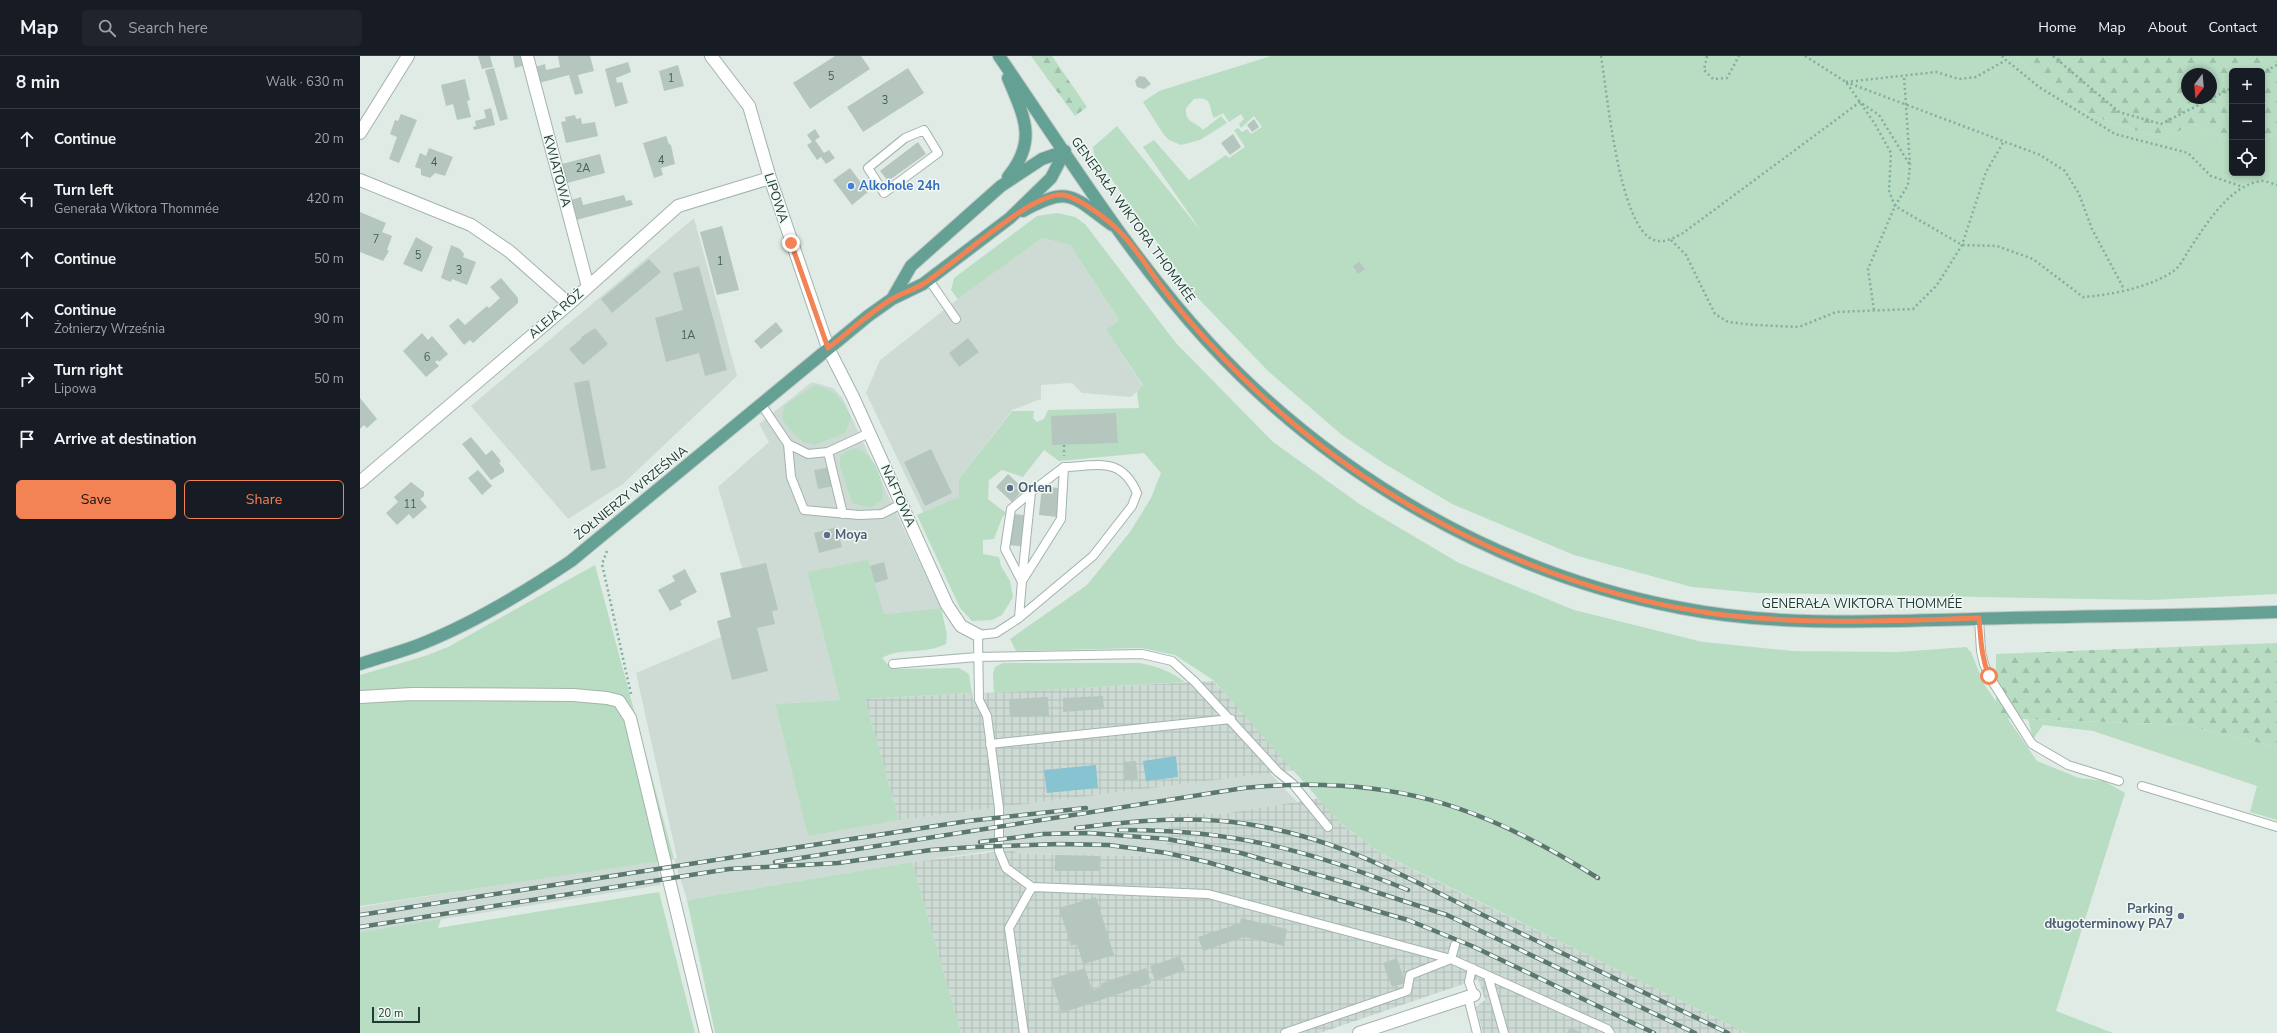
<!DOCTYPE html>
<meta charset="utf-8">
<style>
:root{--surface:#171b24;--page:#20242c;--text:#f1f3f6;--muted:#9ea1a6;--line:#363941;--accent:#f38255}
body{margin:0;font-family:"Nunito Sans",sans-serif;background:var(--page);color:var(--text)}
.controls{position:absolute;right:12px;top:12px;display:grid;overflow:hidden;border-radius:6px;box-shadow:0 2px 6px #0003}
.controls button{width:36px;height:36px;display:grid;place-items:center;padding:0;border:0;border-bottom:1px solid var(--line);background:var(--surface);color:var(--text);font:20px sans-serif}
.compass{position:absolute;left:1821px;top:12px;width:36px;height:36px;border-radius:50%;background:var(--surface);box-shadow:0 2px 6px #0003;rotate:196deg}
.scale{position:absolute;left:12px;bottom:10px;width:48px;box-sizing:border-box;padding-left:4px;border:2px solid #203b35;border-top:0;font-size:11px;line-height:14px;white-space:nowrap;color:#203b35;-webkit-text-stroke:3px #f0f8f4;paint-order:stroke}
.stop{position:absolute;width:12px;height:12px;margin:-9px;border:3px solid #f38255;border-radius:50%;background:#fff}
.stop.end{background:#f38255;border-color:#fff;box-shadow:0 1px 4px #0008}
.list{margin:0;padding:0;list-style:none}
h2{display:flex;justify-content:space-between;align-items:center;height:52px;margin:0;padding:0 16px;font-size:17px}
h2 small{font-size:13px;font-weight:400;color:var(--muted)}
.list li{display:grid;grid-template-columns:26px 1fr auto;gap:12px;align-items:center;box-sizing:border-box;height:60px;padding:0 16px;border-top:1px solid var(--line)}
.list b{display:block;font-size:15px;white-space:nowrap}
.list p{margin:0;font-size:13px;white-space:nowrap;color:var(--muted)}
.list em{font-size:13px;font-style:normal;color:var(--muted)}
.actions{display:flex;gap:8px;padding:12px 16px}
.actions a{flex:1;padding:9px 0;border:1px solid var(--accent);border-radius:6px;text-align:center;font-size:14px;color:var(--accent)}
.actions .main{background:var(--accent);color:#111}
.icon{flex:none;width:22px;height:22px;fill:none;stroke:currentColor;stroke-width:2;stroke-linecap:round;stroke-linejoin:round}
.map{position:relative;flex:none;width:1917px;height:977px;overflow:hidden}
header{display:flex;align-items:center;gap:24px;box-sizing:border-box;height:56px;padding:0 20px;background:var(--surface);border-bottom:1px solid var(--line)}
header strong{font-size:19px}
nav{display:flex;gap:22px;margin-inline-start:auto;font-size:14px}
.search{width:280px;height:36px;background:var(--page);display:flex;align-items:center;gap:10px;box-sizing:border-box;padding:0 14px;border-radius:6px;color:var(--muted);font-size:15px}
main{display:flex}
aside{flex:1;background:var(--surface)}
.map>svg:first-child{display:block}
.built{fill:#cedbd5}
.industrial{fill:url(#industrial-grid)}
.green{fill:#b8ddc3}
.forest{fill:url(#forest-firs);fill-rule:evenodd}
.water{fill:#87c3d1}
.building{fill:#b5c6bf}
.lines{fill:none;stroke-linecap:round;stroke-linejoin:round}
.service-casing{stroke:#a3b3ad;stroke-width:10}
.minor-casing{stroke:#a3b3ad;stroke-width:14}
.primary-casing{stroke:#c1c8c6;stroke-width:14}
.path{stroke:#80afa2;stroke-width:2.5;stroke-dasharray:2 3;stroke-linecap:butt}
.service{stroke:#fff;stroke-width:8}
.minor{stroke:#fff;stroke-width:12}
.primary{stroke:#64a194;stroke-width:12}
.rail-casing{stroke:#5b7770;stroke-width:4.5}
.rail{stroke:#f0f8f4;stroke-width:3;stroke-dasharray:9;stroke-linecap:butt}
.route{stroke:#f38255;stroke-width:5}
.shop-dot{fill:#3f7fe0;stroke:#f0f8f4;stroke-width:1.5}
.service-dot{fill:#5c6f8a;stroke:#f0f8f4;stroke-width:1.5}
.labels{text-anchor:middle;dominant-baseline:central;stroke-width:3;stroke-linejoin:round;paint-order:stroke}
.number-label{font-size:11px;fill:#455e58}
.street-label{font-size:13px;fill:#203b35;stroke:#f0f8f4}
.shop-label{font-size:13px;font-weight:bold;fill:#366cbe;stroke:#f0f8f4;text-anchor:start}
.service-label{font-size:13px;font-weight:bold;fill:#4e5e75;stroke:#f0f8f4;text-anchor:start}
</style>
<header>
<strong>Map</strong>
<div class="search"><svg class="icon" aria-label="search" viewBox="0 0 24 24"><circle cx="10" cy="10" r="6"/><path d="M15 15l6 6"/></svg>Search here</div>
<nav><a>Home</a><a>Map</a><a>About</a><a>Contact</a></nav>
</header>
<main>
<aside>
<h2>8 min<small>Walk · 630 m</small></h2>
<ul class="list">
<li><svg class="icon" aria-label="ahead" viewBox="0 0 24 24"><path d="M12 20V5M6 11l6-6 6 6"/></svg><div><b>Continue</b></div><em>20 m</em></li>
<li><svg class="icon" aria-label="left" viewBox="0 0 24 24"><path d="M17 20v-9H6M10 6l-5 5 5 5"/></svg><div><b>Turn left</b><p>Generała Wiktora Thommée</p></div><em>420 m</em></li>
<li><svg class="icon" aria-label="ahead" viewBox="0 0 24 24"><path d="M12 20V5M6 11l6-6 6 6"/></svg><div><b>Continue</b></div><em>50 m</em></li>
<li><svg class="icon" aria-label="ahead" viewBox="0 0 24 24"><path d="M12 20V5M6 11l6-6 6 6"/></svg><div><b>Continue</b><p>Żołnierzy Września</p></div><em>90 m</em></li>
<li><svg class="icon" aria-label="right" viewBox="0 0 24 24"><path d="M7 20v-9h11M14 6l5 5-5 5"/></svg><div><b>Turn right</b><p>Lipowa</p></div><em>50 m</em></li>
<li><svg class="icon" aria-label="arrive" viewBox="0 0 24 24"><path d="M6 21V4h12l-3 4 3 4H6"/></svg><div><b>Arrive at destination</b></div></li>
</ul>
<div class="actions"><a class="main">Save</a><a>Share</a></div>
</aside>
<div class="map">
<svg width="1917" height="977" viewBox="0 0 1917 977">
<defs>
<pattern id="industrial-grid" width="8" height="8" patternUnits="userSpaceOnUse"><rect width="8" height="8" fill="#cedbd5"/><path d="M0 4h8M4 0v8" fill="none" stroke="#b1bdb7"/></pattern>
<pattern id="forest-firs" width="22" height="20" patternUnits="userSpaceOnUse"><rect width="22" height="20" fill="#b8ddc3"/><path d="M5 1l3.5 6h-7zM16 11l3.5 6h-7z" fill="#9ebfa8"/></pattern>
</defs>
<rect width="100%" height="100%" fill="#e0ebe6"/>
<path class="built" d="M334,162L377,320L263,428L208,463L111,350Z
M682,182L710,189L759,264L746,274L783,330L771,341L722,337L712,327L681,329V343L652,354L599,423V441L564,458L506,337L520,304L598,243Z
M452,326L473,332L482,341L581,552L524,558L447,516L480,644L415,648L448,779L539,764L910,717L937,746L862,758H809L806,803L783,800L661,798L651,794L629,795L552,806L327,844L314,803L317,802L276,617L361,581L397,572L382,512L358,431L409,386L399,368Z
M297,804L301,829L0,876V851Z"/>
<path class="industrial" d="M853,625L936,714L539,764L505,643L612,637L613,644L625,643L624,637Z
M960,742L980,767L1023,799L1387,977H1123L1116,951L1125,944L1118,923L960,977H601L552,806L651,794L661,798L783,800L806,803L809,758H862Z"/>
<path class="green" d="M911,0H1654L1727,58L1799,82L1836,69L1872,86V117H1902V84L1917,77V538L1791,544L1398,537L1332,531L1214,499L1092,448L1025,408L982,379L908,315L835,239L734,99L733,91L757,70L841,175L783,91L794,84L829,124L866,99L869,102L885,91L874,74L878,72L882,76L887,73L891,78L902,71L894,60L881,72L879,68L884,63L881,58L869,66L863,57L854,62C848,52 854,40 834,43L826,52C825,68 836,65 843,74L861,60L867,67L840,84L821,89L809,84L804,79L783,46L799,35Z
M697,157L715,161L725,168L816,287L913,386L1001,449L1099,507L1214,554L1343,586L1432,595L1538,596L1606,591L1611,596L1624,628L1677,705L1719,722L1744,725L1765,737L1696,955L1753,977H1387L1022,798L979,766L853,624L815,599L781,592L656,595L650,583L727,529L770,476L791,442L801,417L784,397L699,405L684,394L663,421L642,414L629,424L628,443L646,457L642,462L634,483L623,484V498L639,501L641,510L650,525L653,541L642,559L632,564L612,565L600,552L557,459L599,441V423L652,355H674L673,362L677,366L684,363L688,354L779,352L777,335L783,329L746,274L759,264L710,189L682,182L598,243L591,234L594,222L677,160Z
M455,329C475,334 482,343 491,361L485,377L455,389L443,386L429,373L422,362L424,350Z
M496,392C514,396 526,428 522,444L511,452L492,447L480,410V401L486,395Z
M508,504L524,558L581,552L587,579L586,588C565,599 540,591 522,602L532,613L599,612L609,618L612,637L505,643L539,764L448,780L415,648L480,644L447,516Z
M235,509L314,803L0,850V619L65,600L88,591Z
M643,607H779C797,610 810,615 825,626L634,637L633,617L635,611Z
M1668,663L1826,669L1917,691V764L1890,756L1897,730L1733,675L1683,669L1673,683Z
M552,806L601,977H355L327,844Z
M299,836L335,977H0V876L81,863L78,872Z"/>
<path class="forest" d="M671,0H692L727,51L715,60Z
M1654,0H1917V77L1902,84V15H1872V86L1836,69L1799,82L1727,58ZM1827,18H1851V42H1827Z
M1917,587V691L1826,669L1636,662V598Z"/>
<path class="water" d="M816,700L818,721L786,725L783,705Z
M736,709L738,732L687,737L684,714Z"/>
<path class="building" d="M118,0H130L133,11L122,13Z
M153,0H163L165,9L155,12Z
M198,0H230L234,15L218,19L223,37L215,39L209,19L179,27L175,11L185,8L186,14L200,11Z
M475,0H501L510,13L450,53L433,27Z
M268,6L271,16L256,22L257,27L262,26L268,47L255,51L245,13Z
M318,9L324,30L304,35L299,15Z
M134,12L148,63L140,65L125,14Z
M548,12L564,37L503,76L487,51Z
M779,20L785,21L791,28L784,33L777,31L775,25Z
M105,23L110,44L107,45L111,61L97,64L93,48L86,50L81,29Z
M131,52L135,69L114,74L113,71L116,70L115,65L126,62L124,54Z
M41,58L57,64L39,107L29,103L37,81L30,78L35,64L38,65Z
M215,59L216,63L221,62L222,68L235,66L238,80L206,87L201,66L206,65L205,61Z
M894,63L899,71L892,76L887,69Z
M455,73L460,81L455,84L464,97L469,94L475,102L466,108L461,101L457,104L447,89L452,86L447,79Z
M873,78L881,91L870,99L861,87Z
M306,80L309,88L311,89L315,108L301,112L303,119L294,122L283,87Z
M558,86L566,98L528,125L520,115Z
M69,92L93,101L85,120L75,117L70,122L61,119V113L55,111L60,97L66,100Z
M240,98L245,117L207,127L202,108Z
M490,112L508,136L492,149L473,124Z
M264,139L266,145L271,144L273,149L216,164L211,144L221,141L223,149Z
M0,156L26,167L22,176L32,180L27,194L29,195L23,205L0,196Z
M362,170L379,234L357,239L340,176Z
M56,181L73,191L62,216L43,208Z
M91,189L100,193L104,198L103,201L116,206L107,229L92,223L91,226L81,222Z
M289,203L301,216L252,257L241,243Z
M999,206L1005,213L998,218L993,210Z
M339,210L367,314L345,320L339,297L306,306L295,262L323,254L313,217Z
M141,222L158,242V247L113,287L110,284L104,289L89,270L98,262L105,269L127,250L129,252L140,242L130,231Z
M416,266L423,275L401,293L394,285Z
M235,272L248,288L223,309L209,293L222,282L221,281Z
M62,277L68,284L72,280L88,298L79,306L78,304L75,306L79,310L66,321L43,295Z
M608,282L619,296L599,311L589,297Z
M229,324L246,412L231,415L214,327Z
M0,342L17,363L7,372L4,369L0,373Z
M756,357L758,387L692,389L691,360Z
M111,381L126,399L132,394L141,405L139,407L144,413V416L131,424L102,388Z
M571,393L592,437L565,450L544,406Z
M470,411L474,430L458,433L454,414Z
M118,414L132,430L122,439L108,422Z
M648,418L664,433L652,446L636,431Z
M51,426L64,436V440L60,443L67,451L53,463L49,458L37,469L26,457L38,446L34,441Z
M682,430L699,432L697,461L679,459Z
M654,458L671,460L667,491L650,489Z
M477,471L482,491L459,497L454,477Z
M524,506L528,523L515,527L510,510Z
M406,507L418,554L412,555L415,568L397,572L408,615L372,624L357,565L371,561L360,517Z
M325,513L337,536L320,545L322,549L310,555L298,534L315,525L312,520Z
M743,640L744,653L703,656V642Z
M688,641L689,660L650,661L649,643Z
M776,705L778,723L765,724L763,706Z
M695,799L739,800V815H695Z
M736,841L754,899L723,908L717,888L711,890L699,852Z
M881,862L927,873L924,890L884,881L843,895L838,881L880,867Z
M820,900L825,914L795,925L790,910Z
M1037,902L1045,927L1032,931L1023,907Z
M725,912L732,934L740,932L742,927L786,912L791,927L702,957L691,923Z
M1210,971L1222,977H1207Z"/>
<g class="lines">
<g class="service-casing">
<path id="service" d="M564,74L578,97L524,137L508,112L545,82Z
M569,224L596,263
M401,348L428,388L431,421L444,454L499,459L522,458L541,448
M428,388L448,398L468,396L509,377
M468,396L483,458
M662,523L671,436L704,411
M661,524L645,493L651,453L671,436
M659,562L662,525L701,463L704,411C738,410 761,400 777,437L772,450L733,500L659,562L636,577L618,579L619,644L627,660L639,752V795L646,812L672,831L848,838L1091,903L1050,919L1047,935L925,977
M1619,563L1621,595L1624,608L1629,620L1672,688L1708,709L1759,725
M533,608L617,601L782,598L812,605L835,626L918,716L933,728L968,771
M630,688L871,663
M1782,730L1917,771
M1095,889L1091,903L1247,973L1250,977
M1112,912L1109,926L1114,939
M1128,920L1144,977
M1108,941L1117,977
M664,977L649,872L672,831"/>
</g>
<g class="minor-casing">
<path id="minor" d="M167,0L228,231
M351,0L389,50L410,122L468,292L493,341L587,549L601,570L618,579
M0,77L48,0
M0,124L111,169L149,195L209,248
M0,426L209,248L318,150L410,122
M0,641L52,638L213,639L247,642L259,645L270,662L346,977
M999,977L1114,939"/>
</g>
<g class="primary-casing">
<path id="primary" d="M639,0C706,97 769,200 848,286C973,421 1140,518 1321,552C1417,571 1518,565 1615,563C1716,560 1816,560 1917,556
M648,22C664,61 678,84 648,121
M663,155C710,129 712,140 752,169
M532,243L551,210L641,130L682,103L705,95
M0,608C18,602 37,597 56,590C111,569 162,538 211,505L508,260L532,243L563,228L650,162L691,122L705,95"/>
</g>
<path class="path" d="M1241,0C1247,36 1259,172 1294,184C1304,188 1315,181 1323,177L1500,46L1519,59L1550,109
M1347,0L1344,14L1353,23L1367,22L1379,0
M1445,0L1486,26L1515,68L1531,97L1529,135L1535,150L1602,189L1637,190L1673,203L1723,241C1751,239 1792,231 1815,214C1821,209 1825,200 1829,194C1845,170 1870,128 1902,125C1907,125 1913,128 1917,129
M1642,0L1646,4
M1693,0L1759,56L1801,68L1872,32
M1902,17L1917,9
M1486,26L1576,16L1599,23L1616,21L1646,4L1679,31L1755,78L1828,97L1851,120L1883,131
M1486,26L1680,99L1705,115L1719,138L1732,173L1764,233
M1311,184L1326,199L1355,258L1368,266L1395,269L1439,271L1476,256L1553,253L1577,229L1602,189L1626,116L1644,85
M1514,254L1508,213L1535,150L1548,129L1550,109L1544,20
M704,389V400
M247,495L242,508L271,638"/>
<use href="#service" class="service"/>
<use href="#minor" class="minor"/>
<use href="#primary" class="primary"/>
<g class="rail-casing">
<path id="rail" d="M716,772C773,765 830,759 887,768C979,782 1043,820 1125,860C1206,899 1287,938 1368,977
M759,774C868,773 947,793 1048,834
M620,786L683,778L729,777L807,783L881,797L997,830L1087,859L1335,977
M415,806L884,732C1026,718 1119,747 1238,822
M0,859L608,765L726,752
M0,871L369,813L478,807L571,794L614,791L699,788L749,789L807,797L847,806L1048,864L1112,890L1294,977"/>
</g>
<use href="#rail" class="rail"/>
</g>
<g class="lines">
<path class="route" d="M431,187L468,292C489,276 510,256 532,243C542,237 553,234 563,228C593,210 671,135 704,139C719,142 749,164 760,176C777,193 790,216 805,235C828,265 854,293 881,320C1007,445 1180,534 1356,558C1443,569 1532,565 1619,562C1621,583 1621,601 1629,620"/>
</g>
<circle class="shop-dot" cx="491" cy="130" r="4"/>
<g class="service-dot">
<circle cx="650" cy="432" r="4"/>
<circle cx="467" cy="479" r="4"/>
<circle cx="1821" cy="860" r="4"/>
</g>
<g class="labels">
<g class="number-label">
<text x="471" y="20">5</text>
<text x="311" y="22">1</text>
<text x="525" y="44">3</text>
<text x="301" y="104">4</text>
<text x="74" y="106">4</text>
<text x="223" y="112">2A</text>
<text x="16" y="183">7</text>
<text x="58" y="199">5</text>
<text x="360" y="205">1</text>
<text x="99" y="214">3</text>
<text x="328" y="279">1A</text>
<text x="67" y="301">6</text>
<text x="50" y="448">11</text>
</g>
<g class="street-label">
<text transform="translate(197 115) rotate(75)">KWIATOWA</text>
<text transform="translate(416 142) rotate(72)">LIPOWA</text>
<text transform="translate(773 164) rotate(54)">GENERAŁA WIKTORA THOMMÉE</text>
<text transform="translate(196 258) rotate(-41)">ALEJA RÓŻ</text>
<text transform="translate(271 437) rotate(-39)">ŻOŁNIERZY WRZEŚNIA</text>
<text transform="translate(538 440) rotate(66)">NAFTOWA</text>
<text x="1502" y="548">GENERAŁA WIKTORA THOMMÉE</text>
</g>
<g class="shop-label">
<text x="499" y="130">Alkohole 24h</text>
</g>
<g class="service-label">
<text x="658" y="432">Orlen</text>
<text x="475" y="479">Moya</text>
<text x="1813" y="853" text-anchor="end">Parking<tspan x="1813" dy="15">długoterminowy PA7</tspan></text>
</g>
</g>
</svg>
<div class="controls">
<button>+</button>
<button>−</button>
<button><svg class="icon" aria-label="locate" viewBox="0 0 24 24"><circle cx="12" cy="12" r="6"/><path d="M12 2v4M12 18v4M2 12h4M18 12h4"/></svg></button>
</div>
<svg class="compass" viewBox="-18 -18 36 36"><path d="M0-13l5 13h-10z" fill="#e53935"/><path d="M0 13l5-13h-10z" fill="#9ea1a6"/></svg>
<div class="scale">20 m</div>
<div class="stop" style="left:1629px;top:620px"></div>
<div class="stop end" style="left:431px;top:187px"></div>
</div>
</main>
